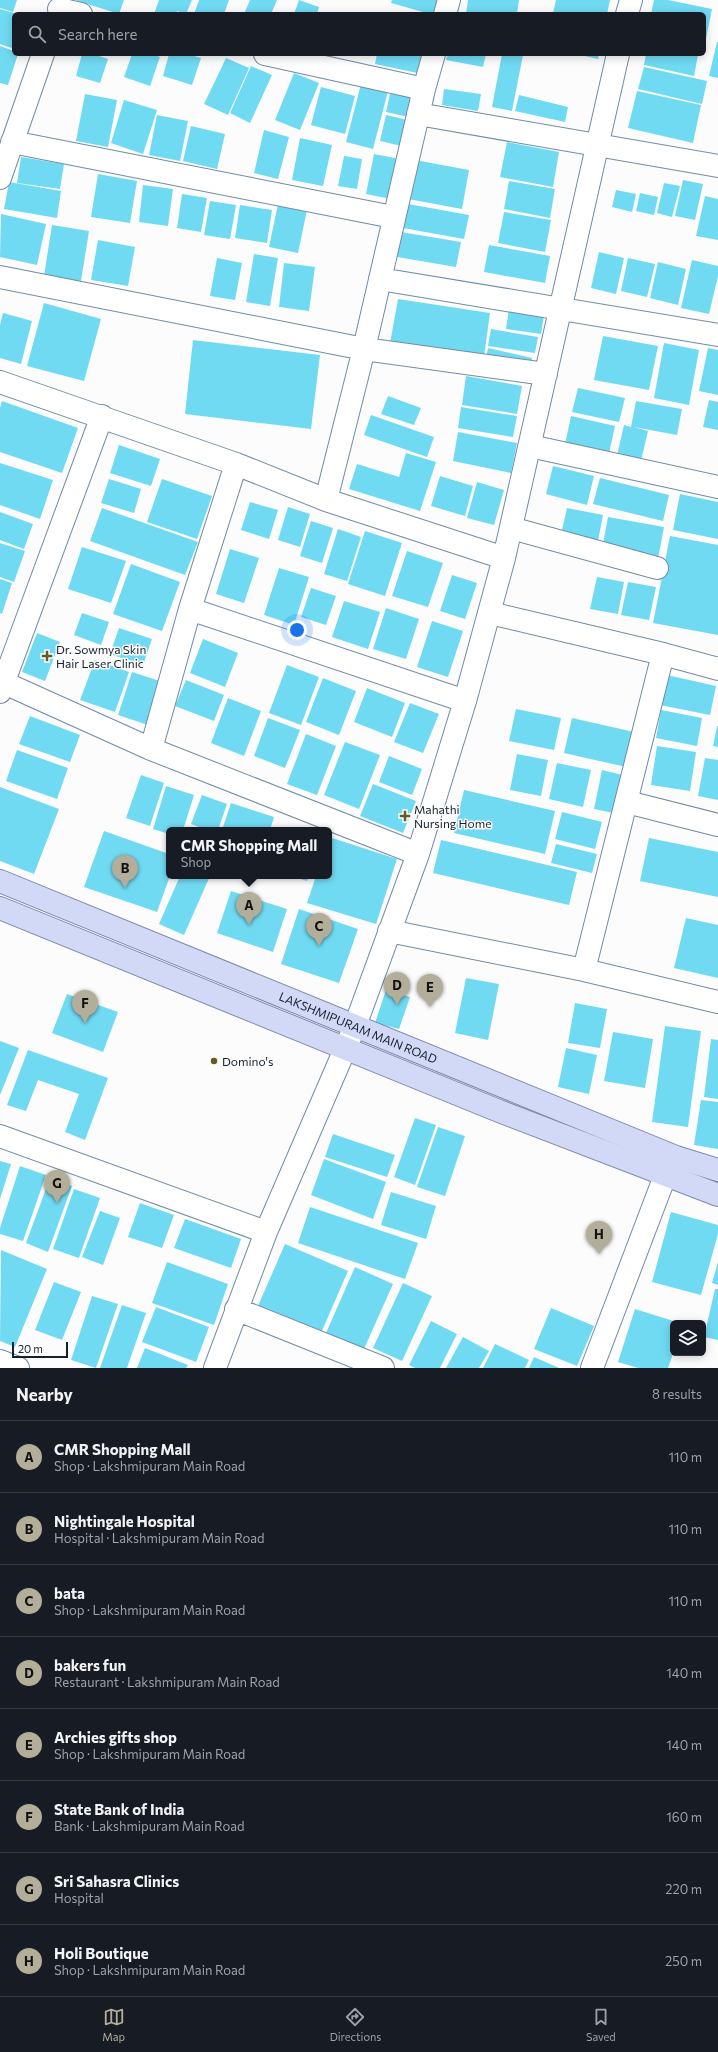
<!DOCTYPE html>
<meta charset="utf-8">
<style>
:root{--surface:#171b24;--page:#242831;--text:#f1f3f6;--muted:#9ea1a6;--line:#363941;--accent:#b3ae99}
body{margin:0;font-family:Commissioner,sans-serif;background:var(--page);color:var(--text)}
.controls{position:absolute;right:12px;bottom:12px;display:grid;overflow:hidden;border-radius:6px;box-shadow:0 2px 10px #0003}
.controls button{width:36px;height:36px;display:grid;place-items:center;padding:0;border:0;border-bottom:1px solid var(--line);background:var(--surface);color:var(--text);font:20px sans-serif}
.scale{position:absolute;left:12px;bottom:10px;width:56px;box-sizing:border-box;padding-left:4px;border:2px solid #15212a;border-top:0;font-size:11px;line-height:14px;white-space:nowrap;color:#15212a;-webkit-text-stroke:3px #fcfcfc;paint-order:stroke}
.you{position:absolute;left:297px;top:630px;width:14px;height:14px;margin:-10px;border:3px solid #fff;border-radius:50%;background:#1a73e8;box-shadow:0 0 0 6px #1a73e833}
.badge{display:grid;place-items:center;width:26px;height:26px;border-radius:50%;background:var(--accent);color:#111;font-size:13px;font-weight:700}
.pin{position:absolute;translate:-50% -33px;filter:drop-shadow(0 1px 2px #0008)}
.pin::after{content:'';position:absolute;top:21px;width:14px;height:12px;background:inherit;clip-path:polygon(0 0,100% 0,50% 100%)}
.popup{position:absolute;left:166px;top:827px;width:166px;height:52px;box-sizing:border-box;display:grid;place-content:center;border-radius:6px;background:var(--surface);filter:drop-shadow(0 1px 3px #0005);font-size:13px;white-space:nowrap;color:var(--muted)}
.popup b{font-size:15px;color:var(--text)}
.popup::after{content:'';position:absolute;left:50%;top:100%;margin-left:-8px;border:8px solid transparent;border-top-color:var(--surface)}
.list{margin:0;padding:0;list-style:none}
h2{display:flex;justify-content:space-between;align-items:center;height:52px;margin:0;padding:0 16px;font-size:17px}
h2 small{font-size:13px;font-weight:400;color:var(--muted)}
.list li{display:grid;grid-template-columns:26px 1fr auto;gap:12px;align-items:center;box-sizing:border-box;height:72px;padding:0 16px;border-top:1px solid var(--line)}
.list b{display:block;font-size:15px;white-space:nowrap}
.list p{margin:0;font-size:13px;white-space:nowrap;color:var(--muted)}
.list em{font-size:13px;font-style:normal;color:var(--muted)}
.icon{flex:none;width:22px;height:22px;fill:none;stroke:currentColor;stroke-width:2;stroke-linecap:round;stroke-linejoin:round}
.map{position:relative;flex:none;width:718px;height:1368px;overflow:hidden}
.search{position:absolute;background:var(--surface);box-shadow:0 2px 10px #0003;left:12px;right:12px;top:12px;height:44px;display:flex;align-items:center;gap:10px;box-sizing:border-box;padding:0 14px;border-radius:6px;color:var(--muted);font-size:15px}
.sheet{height:628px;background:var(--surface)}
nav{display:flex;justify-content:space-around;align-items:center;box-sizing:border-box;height:56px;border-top:1px solid var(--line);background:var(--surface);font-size:11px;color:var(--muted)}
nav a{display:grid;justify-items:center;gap:2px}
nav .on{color:var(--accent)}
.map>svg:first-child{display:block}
.building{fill:#71daf3}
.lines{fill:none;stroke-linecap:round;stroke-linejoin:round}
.minor-casing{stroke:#708ca5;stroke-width:24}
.major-casing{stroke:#7c88ac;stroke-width:24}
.minor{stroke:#fff;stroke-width:22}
.major{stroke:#d2d9f7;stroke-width:22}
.poi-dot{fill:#685a27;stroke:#fcfcfc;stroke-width:1.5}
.labels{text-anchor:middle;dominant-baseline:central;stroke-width:3;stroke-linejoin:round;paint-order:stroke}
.poi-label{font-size:12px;fill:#15212a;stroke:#fcfcfc;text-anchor:start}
.street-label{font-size:12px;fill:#15212a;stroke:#fcfcfc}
</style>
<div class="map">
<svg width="718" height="1368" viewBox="0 0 718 1368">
<rect width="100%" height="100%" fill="#fcfcfc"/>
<path class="building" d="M0,0H17L13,12L0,8Z
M75,0H124L119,14Z
M159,0H192L186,14L177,11L176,14H154Z
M199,0H229L224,14H194Z
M250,0H277L271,14H244Z
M299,0L319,7L317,14H294Z
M392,0H443L439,14H430L391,3Z
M468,0H519L517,14H466Z
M556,0H610L607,14L553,13Z
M654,0H668L712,9L705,44L704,14H651Z
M0,9L14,13V49L0,44Z
M717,42H718V78L709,76Z
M0,46L14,51V54H18L8,85L0,83Z
M82,54H93L108,59L100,83L76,76Z
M132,54H152L160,57L150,86L124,77Z
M169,54H187L201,58L192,85L163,76Z
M377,54H427L422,74L375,64Z
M448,54H486L483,67L446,60Z
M502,54L523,55L512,111L492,107Z
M576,54H599L598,59Z
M646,54L698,55L694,76L644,65Z
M226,58L249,68L228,115L204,104Z
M251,66L272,75L250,123L230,113Z
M644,67L707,81L702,104L638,89Z
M294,73L319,83L300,130L275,120Z
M361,84L388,91L373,149L346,142Z
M321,87L355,96L345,134L311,125Z
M391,89L419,95L413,118L386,112Z
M444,89L481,94L478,111L442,105Z
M637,91L701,105L693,143L628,128Z
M85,94L117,100L108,147L76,141Z
M519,95L568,107L565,122L515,111Z
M124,100L157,110L143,154L111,143Z
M157,115L188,121L180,161L149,155Z
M386,115L412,121L406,147L380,141Z
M191,126L225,134L217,169L183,161Z
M264,130L289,137L278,179L254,173Z
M300,138L332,145L323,186L292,180Z
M507,142L559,152L553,187L500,177Z
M374,154L400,159L391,199L366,194Z
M344,156L362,159L357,189L338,186Z
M21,157L64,164L60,189L17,183Z
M415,160L469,170L462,209L408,199Z
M98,174L137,181L130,223L91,217Z
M683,180L703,184L695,220L675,216Z
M509,181L555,189L550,218L504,209Z
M9,182L61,191L57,218L4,209Z
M664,183L680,186L672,217L657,213Z
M143,185L173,189L168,226L139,222Z
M616,190L636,194L632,212L612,207Z
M640,193L658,197L654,215L636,211Z
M182,194L207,198L201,232L177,228Z
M705,196L718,199V240L696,236Z
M210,201L236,205L230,239L204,235Z
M278,204L307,210L298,253L269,247Z
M408,204L469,215L464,239L403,228Z
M240,205L272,210L267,243L235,238Z
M504,212L551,220L545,252L498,243Z
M1,214L46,224L37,265L0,257Z
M52,225L89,231L81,281L44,276Z
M401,232L461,242L456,267L397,257Z
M98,240L135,247L128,286L91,280Z
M489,245L550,256L545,283L484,272Z
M599,252L624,258L616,294L591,288Z
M254,254L278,258L270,306L246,302Z
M217,258L242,263L235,300L210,296Z
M628,258L655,264L647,297L621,291Z
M692,260L718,266V276L709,314L681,308Z
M658,262L686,269L678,305L650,298Z
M284,263L315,267L309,311L279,307Z
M398,299L490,313L483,364L389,349Z
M44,303L101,319L84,381L27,366Z
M509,309L544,315L541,334L506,329Z
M3,313L32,321L21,364L0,358V325Z
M491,329L538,337L535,353L488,346Z
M603,336L658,346L649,390L594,380Z
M193,340L320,355L311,429L185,414Z
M664,343L699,350L689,405L654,398Z
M488,348L532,358L529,376L484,367Z
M708,348L718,350V395L699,391Z
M466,376L522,386L517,414L462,405Z
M578,388L625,398L619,422L572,412Z
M388,396L421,408L414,425L381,414Z
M709,400L718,402V430L703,427Z
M2,401L78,428L62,473L0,452V408Z
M636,401L682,409L677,435L634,427L648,431L640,465L616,460L624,425L631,427Z
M461,407L517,416L513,437L458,428Z
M371,415L434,437L427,457L364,435Z
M571,416L615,426L608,458L564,449Z
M458,432L517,443L511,473L453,461Z
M119,445L160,459L151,486L110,473Z
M406,453L436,462L420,511L349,489L357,464L399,477Z
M0,463L53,480L40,519L0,505Z
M553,466L594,476L587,505L546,494Z
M440,476L473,486L465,516L431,506Z
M600,478L669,495L663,521L593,504Z
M109,479L141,489L134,513L101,503Z
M162,479L212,496L197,539L147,522Z
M477,482L504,490L494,525L467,518Z
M680,494L718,502V539L673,530Z
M250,502L278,510L269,539L241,530Z
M288,507L310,514L300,547L278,540Z
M102,508L198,542L185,575L90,541Z
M567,508L603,515L597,546L560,539Z
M0,512L33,524L24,549L0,540Z
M608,517L664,527L658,559L602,549Z
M311,521L333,528L322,563L300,556Z
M338,529L361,537L347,581L324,574Z
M365,531L402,543L385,596L348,584Z
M670,536L718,545V635L653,623Z
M0,543L25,551L14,582L0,577Z
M82,547L126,561L111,603L68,589Z
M230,549L259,558L244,603L216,594Z
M407,551L443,563L428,607L392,596Z
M131,564L180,582L162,631L113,614Z
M279,568L309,577L294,625L264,615Z
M452,575L477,583L465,619L440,611Z
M597,577L624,582L618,614L590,609Z
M0,579L12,583L2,614L0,613Z
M628,582L656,587L649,620L621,615Z
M311,588L336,596L326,625L301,617Z
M344,601L380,612L368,649L332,637Z
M386,608L419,619L406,659L373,649Z
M82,613L109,622L101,645L74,635Z
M432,621L463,631L448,677L417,667Z
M119,628L152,639L143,665L110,654Z
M37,633L60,642L45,681L22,672Z
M203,639L238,653L225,687L190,673Z
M95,660L129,672L115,712L80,700Z
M287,665L319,677L301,725L269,713Z
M132,672L166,683L151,726L118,715Z
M667,675L716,686L710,715L660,705Z
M323,678L356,691L339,735L306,722Z
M186,680L224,695L214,721L175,706Z
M367,688L405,703L392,737L354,722Z
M228,698L261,711L244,756L211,743Z
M410,703L439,714L423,753L394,742Z
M516,709L561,718L554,750L509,741Z
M661,710L702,718L697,746L656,738Z
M30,716L80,735L70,762L19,744Z
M268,718L300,730L285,768L254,756Z
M572,718L634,732L626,767L564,753Z
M717,726H718V747L713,746Z
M306,734L336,746L317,795L287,784Z
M345,742L380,755L359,809L324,795Z
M657,746L696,752L690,791L651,785Z
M17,750L68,768L57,799L6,781Z
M517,754L548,760L541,796L510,790Z
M389,756L422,769L412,795L379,782Z
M705,758L718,760V800L698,796Z
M557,763L591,770L583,807L549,799Z
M602,770L631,777L623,815L594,809Z
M141,775L164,783L150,826L126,818Z
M373,784L416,801L403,833L360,816Z
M166,786L194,795L183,830H169V834L153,829Z
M0,787L59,809L34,874L0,861Z
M464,790L555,811L545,854L454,833Z
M202,795L227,804L218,830H207L191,824Z
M231,803L274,817L270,830H222Z
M562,812L602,822L595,849L555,839Z
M104,831L169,854L170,876L157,912L84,887Z
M329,837L397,859L376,924L307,903L316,876H329Z
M649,838L718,852V897L640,881Z
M441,840L577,872L569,905L433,873Z
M556,844L597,854L592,873L551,863Z
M180,876H210L184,935L159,924Z
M291,876H309L307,881Z
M231,891L287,909L273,952L217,933Z
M299,909L358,929L339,983L281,964Z
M686,918L718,925V978L674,968Z
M466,978L499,984L488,1040L455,1033Z
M386,990L410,997L399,1029L375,1023Z
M67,994L118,1012L103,1052L52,1033Z
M575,1003L607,1009L600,1048L568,1043Z
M665,1026L701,1031L688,1127L652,1122Z
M613,1032L653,1039L645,1088L604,1081Z
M711,1039L718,1040V1099L704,1097Z
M0,1041L19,1048L0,1095Z
M566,1048L597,1055L589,1094L558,1087Z
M28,1050L108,1078L85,1140L65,1132L79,1094L38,1080L26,1111L7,1105Z
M701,1100L718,1102V1149L694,1145Z
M415,1118L436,1125L415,1185L394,1177Z
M438,1127L465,1136L445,1196L417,1187Z
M333,1134L395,1155L387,1177L325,1157Z
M324,1159L386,1182L373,1219L311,1195Z
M0,1161L11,1164L0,1199Z
M20,1166L46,1175L23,1241L0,1234V1228Z
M50,1178L72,1186L48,1252L26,1243Z
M74,1189L100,1198L79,1258L53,1249Z
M391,1192L436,1206L426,1239L381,1225Z
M140,1203L174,1215L162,1248L128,1237Z
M310,1207L418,1243L405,1279L298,1243Z
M100,1211L120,1218L103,1265L82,1257Z
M671,1212L718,1225V1234L701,1295L652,1282Z
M185,1219L241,1239L231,1268L174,1248Z
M285,1244L348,1271L321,1333L258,1306Z
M1,1250L47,1269L15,1347L0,1341Z
M167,1262L228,1284L214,1325L152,1303Z
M718,1262V1285L712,1283Z
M355,1267L393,1284L364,1349L326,1333Z
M54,1282L81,1292L62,1340L35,1330Z
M403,1283L432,1296L402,1361L373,1348Z
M715,1289H718V1340L704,1337Z
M92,1296L118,1304L96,1368L71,1360Z
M122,1305L146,1313L127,1368H100Z
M156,1307L209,1327L196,1362L142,1342Z
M551,1308L594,1326L577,1366L534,1349Z
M635,1309L680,1323H673V1354L668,1368H638L618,1362Z
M431,1321L457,1334L440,1368H415L409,1365Z
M463,1337L489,1351L479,1368H446Z
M495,1344L529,1360L525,1368H483Z
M145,1348L188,1365L186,1368H137Z
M534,1357L559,1368H529Z"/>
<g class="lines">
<g class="minor-casing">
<path id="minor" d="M59,9L81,14
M445,14L449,0
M627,14L631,0
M265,54L424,89
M418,114L718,166
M12,142L393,217
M0,178L43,54
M0,277L364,349L546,374
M380,279L718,335
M0,382L236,464L326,500L504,558
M530,446L718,487
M326,500L364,349L424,89L434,54
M511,528L657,568
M190,609L465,701
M490,613L663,654L718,669
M0,681L151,749L418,854
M0,692L102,416
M151,749L190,609L236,464
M627,802L718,825
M389,931L584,970L718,1002
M584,970L663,654
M0,1136L266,1232
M236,1309L383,1368
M0,1361L18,1368
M215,1368L266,1232L355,1026L418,854L465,701L504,558L618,54
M592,1368L665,1176"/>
</g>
<g class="major-casing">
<g id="major">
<path id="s1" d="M0,881L676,1157L718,1170"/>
<path d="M0,908L499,1111L718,1195"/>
</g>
</g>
<use href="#minor" class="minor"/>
<use href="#major" class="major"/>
</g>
<g class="poi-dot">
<path d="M45 650h4v4h4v4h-4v4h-4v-4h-4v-4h4z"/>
<path d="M403 810h4v4h4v4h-4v4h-4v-4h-4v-4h4z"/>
<circle cx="214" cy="1061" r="4"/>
</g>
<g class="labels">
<g class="poi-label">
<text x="56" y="649">Dr. Sowmya Skin<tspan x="56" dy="14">Hair Laser Clinic</tspan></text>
<text x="414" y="809">Mahathi<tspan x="414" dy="14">Nursing Home</tspan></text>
<text x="222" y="1061">Domino's</text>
</g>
<g class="street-label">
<text stroke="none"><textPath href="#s1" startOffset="387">LAKSHMIPURAM MAIN ROAD</textPath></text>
</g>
</g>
</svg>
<div class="controls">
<button><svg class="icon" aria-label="layers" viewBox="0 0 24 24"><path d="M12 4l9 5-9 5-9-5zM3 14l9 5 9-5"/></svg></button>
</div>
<div class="scale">20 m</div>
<div class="you"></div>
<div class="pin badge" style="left:249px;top:925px">A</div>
<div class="popup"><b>CMR Shopping Mall</b>Shop</div>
<div class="pin badge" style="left:125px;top:888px">B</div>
<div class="pin badge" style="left:319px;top:946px">C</div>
<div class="pin badge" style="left:397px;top:1005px">D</div>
<div class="pin badge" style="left:430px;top:1007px">E</div>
<div class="pin badge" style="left:85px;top:1023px">F</div>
<div class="pin badge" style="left:57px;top:1203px">G</div>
<div class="pin badge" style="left:599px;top:1254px">H</div>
<div class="search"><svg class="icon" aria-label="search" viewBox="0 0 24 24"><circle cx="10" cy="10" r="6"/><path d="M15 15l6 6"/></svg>Search here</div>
</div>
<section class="sheet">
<h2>Nearby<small>8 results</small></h2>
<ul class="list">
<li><span class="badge">A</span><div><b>CMR Shopping Mall</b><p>Shop · Lakshmipuram Main Road</p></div><em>110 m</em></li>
<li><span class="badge">B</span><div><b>Nightingale Hospital</b><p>Hospital · Lakshmipuram Main Road</p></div><em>110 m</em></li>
<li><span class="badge">C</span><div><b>bata</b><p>Shop · Lakshmipuram Main Road</p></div><em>110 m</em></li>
<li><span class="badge">D</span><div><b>bakers fun</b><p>Restaurant · Lakshmipuram Main Road</p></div><em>140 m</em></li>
<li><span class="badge">E</span><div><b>Archies gifts shop</b><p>Shop · Lakshmipuram Main Road</p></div><em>140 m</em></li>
<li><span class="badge">F</span><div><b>State Bank of India</b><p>Bank · Lakshmipuram Main Road</p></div><em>160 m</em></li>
<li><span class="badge">G</span><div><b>Sri Sahasra Clinics</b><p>Hospital</p></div><em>220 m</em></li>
<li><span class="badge">H</span><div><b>Holi Boutique</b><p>Shop · Lakshmipuram Main Road</p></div><em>250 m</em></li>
</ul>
</section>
<nav>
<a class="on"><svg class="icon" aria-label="map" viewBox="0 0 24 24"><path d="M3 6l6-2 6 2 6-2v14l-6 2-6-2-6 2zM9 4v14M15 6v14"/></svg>Map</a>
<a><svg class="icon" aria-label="directions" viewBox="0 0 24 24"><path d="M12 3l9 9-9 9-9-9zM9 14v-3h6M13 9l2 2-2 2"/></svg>Directions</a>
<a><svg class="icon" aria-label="saved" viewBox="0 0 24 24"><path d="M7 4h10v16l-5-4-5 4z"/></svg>Saved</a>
</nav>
